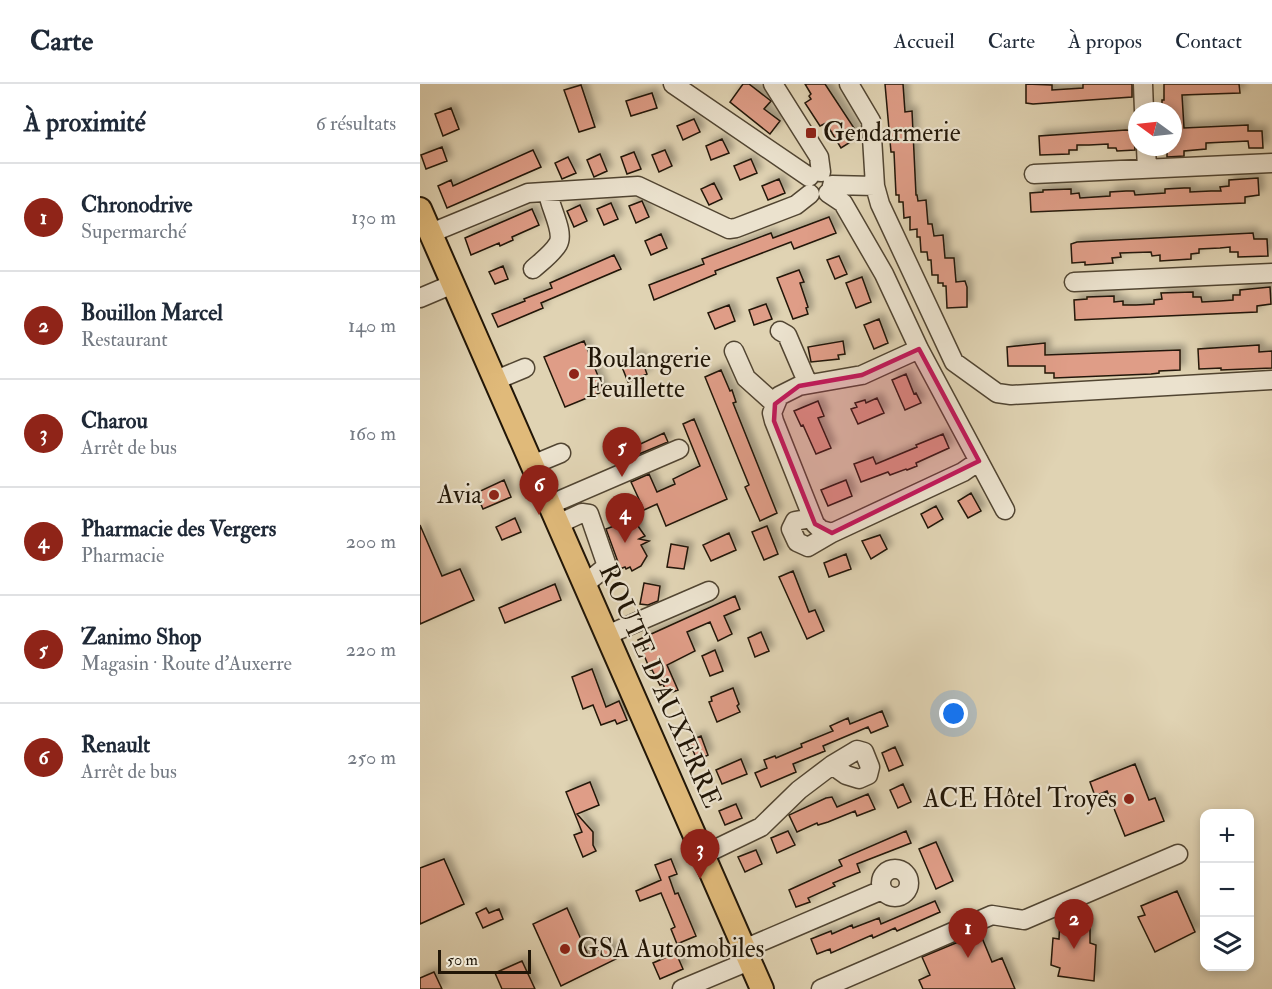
<!DOCTYPE html>
<html lang="fr">
<meta charset="utf-8">
<style>
:root{--surface:#fff;--page:#f6f6f7;--text:#1f2937;--muted:#747a83;--line:#e0e1e3;--accent:#8f2418}
body{margin:0;font-family:"IM FELL Double Pica",serif;background:var(--page);color:var(--text)}
.controls{position:absolute;right:18px;bottom:18px;display:grid;overflow:hidden;border-radius:12px;box-shadow:0 3px 9px #0003}
.controls button{width:54px;height:54px;display:grid;place-items:center;padding:0;border:0;border-bottom:2px solid var(--line);background:var(--surface);color:var(--text);font:30px sans-serif}
.compass{position:absolute;left:708px;top:18px;width:54px;height:54px;border-radius:50%;background:var(--surface);box-shadow:0 3px 9px #0003;rotate:285deg}
.scale{position:absolute;left:18px;bottom:15px;width:93px;box-sizing:border-box;padding-left:6px;border:3px solid #211607;border-top:0;font-size:16px;line-height:21px;white-space:nowrap;color:#211607;-webkit-text-stroke:4px #ebe2ce;paint-order:stroke}
.you{position:absolute;left:534px;top:630px;width:21px;height:21px;margin:-15px;border:4px solid #fff;border-radius:50%;background:#1a73e8;box-shadow:0 0 0 9px #1a73e833}
.badge{display:grid;place-items:center;width:39px;height:39px;border-radius:50%;background:var(--accent);color:#fff;font-size:20px;font-weight:700}
.pin{position:absolute;translate:-50% -50px;filter:drop-shadow(0 2px 3px #0008)}
.pin::after{content:'';position:absolute;top:32px;width:21px;height:18px;background:inherit;clip-path:polygon(0 0,100% 0,50% 100%)}
.list{margin:0;padding:0;list-style:none}
h2{display:flex;justify-content:space-between;align-items:center;height:78px;margin:0;padding:0 24px;font-size:26px}
h2 small{font-size:20px;font-weight:400;color:var(--muted)}
.list li{display:grid;grid-template-columns:39px 1fr auto;gap:18px;align-items:center;box-sizing:border-box;height:108px;padding:0 24px;border-top:2px solid var(--line)}
.list b{display:block;font-size:22px;white-space:nowrap}
.list p{margin:0;font-size:20px;white-space:nowrap;color:var(--muted)}
.list em{font-size:20px;font-style:normal;color:var(--muted)}
.icon{flex:none;width:33px;height:33px;fill:none;stroke:currentColor;stroke-width:2;stroke-linecap:round;stroke-linejoin:round}
.map{position:relative;flex:none;width:852px;height:905px;overflow:hidden}
header{display:flex;align-items:center;gap:36px;box-sizing:border-box;height:84px;padding:0 30px;background:var(--surface);border-bottom:2px solid var(--line)}
header strong{font-size:28px}
nav{display:flex;gap:33px;margin-inline-start:auto;font-size:21px}
main{display:flex}
aside{flex:1;background:var(--surface)}
.map>svg:first-child{display:block}
.building{fill:#df9d87;stroke:#211607;stroke-width:1.5;filter:url(#shadow)}
.lines{fill:none;stroke-linecap:round;stroke-linejoin:round}
.minor-casing{stroke:#514532;stroke-width:21}
.major-casing{stroke:#211607;stroke-width:26}
.minor{stroke:#ebe2ce;stroke-width:18}
.major{stroke:#e0ba7a;stroke-width:22}
.marked{fill:#c2185b;fill-opacity:0.2;stroke:#c2185b;stroke-width:4.5;stroke-linejoin:round}
.poi-dot{fill:#8f2418;stroke:#ebe2ce;stroke-width:2}
.labels{text-anchor:middle;dominant-baseline:central;stroke-width:4.5;stroke-linejoin:round;paint-order:stroke}
.poi-label{font-size:26px;fill:#211607;stroke:#ebe2ce;text-anchor:start}
.street-label{font-size:26px;fill:#211607;stroke:#ebe2ce}
</style>
<header>
<strong>Carte</strong>
<nav><a>Accueil</a><a>Carte</a><a>À propos</a><a>Contact</a></nav>
</header>
<main>
<aside>
<h2>À proximité<small>6 résultats</small></h2>
<ul class="list">
<li><span class="badge">1</span><div><b>Chronodrive</b><p>Supermarché</p></div><em>130 m</em></li>
<li><span class="badge">2</span><div><b>Bouillon Marcel</b><p>Restaurant</p></div><em>140 m</em></li>
<li><span class="badge">3</span><div><b>Charou</b><p>Arrêt de bus</p></div><em>160 m</em></li>
<li><span class="badge">4</span><div><b>Pharmacie des Vergers</b><p>Pharmacie</p></div><em>200 m</em></li>
<li><span class="badge">5</span><div><b>Zanimo Shop</b><p>Magasin · Route d'Auxerre</p></div><em>220 m</em></li>
<li><span class="badge">6</span><div><b>Renault</b><p>Arrêt de bus</p></div><em>250 m</em></li>
</ul>
</aside>
<div class="map">
<svg width="852" height="905" viewBox="0 0 852 905">
<defs>
<filter id="shadow"><feDropShadow dx="5" dy="-5" stdDeviation="3" flood-color="#0004"/></filter>
</defs>
<rect width="100%" height="100%" fill="#e0d3b3"/>
<filter id="stains"><feTurbulence type="fractalNoise" baseFrequency=".00333" numOctaves="4"/><feColorMatrix values="0 0 0 0 .2 0 0 0 0 .09 0 0 0 0 .02 0 0 0 .5 -.17"/></filter>
<radialGradient id="worn" r=".72"><stop offset=".6" stop-color="#630" stop-opacity="0"/><stop offset="1" stop-color="#630" stop-opacity=".3"/></radialGradient>
<path class="building" d="M323,0H329L351,17L344,25L360,37L350,50L310,18Z
M385,0H405L434,44L436,50L430,54L432,57L421,64L406,39L400,42L385,19L391,15L389,12L391,10Z
M465,0H483L485,28L492,27L496,111H497L498,117L506,116L508,140H512L514,152L523,151L525,174H534L536,198L545,197L547,203V223L527,224L526,202H523V199H518V191H512L511,176H508L507,168H501L500,153H497V145L490,146V133L484,134L483,118H479V111H476L474,68H471Z
M606,0L632,1V6L663,4V0H712V13L613,20L606,19Z
M744,0H819L820,9L762,11L764,44L828,41V47H842L843,64H829L828,57L786,59V65L764,67V72L747,73V63H753V27H742V16H744Z
M161,1L175,43L159,48L144,6Z
M232,9L237,24L211,32L206,17Z
M31,24L39,45L23,52L15,30Z
M274,35L280,48L263,56L257,42Z
M706,46L713,47L715,66L697,67L696,64H688V60L669,61H657V66H649V70L620,71L619,52Z
M302,55L309,69L291,76L286,62Z
M22,63L27,77L6,85L1,71Z
M113,66L121,83L27,124L18,102L31,96L33,102Z
M245,66L252,82L239,88L232,71Z
M214,68L221,85L207,90L201,73Z
M180,70L187,87L174,93L167,76Z
M148,73L156,89L142,95L135,79Z
M331,75L337,89L320,96L314,82Z
M838,94L839,111L825,113V119L611,128L610,109L623,108V106L651,105V110L659,109L660,114L690,112V108L706,107H714L715,111L745,109V105L764,104H770V108L791,107H801L800,103L809,102V96Z
M359,95L365,109L348,116L342,102Z
M294,99L302,115L289,121L281,105Z
M222,117L229,133L216,139L209,122Z
M191,119L198,135L184,141L177,125Z
M160,121L167,137L154,143L147,127Z
M112,125L119,141L92,153L93,156L80,162L79,159L51,171L45,154Z
M409,133L416,149L374,165L371,158L295,187L296,190L234,216L229,201L284,180L282,175L351,149L353,154Z
M833,149L834,155H847L848,172L818,173V168H810V163L800,164L779,165V169L771,170V175L740,177V171L732,172L731,168L700,169L701,173L692,174L693,179L665,181V178L652,179L651,160L657,158Z
M241,150L247,164L231,171L225,157Z
M194,171L201,185L121,219L123,224L78,243L72,230L105,217L104,215L132,204L130,199Z
M419,172L427,190L415,195L407,176Z
M83,182L88,195L75,200L69,188Z
M379,186L384,198L380,199L388,223L386,224L388,230L373,235L357,194Z
M442,193L451,218L436,224L426,199Z
M850,203L851,220L837,222V228L655,236L654,216L667,215V213L694,212V218L703,217V221H716L734,220V216L742,215L741,209L773,208V213H781L782,218L800,217L813,216V211H820V206Z
M346,220L352,235L334,241L329,226Z
M309,221L315,237L295,245L288,229Z
M459,235L468,259L454,265L444,241Z
M164,257L184,307L145,323L124,273Z
M423,257L425,270L418,271L419,275L391,278L388,263Z
M625,259V271L760,266V286L739,287V289L731,290L634,294V289H625V282H588L587,263Z
M839,261V268L852,267V284L801,286V284L779,285L778,265Z
M220,271L227,290L208,298L200,278Z
M301,286L310,307L312,306L316,318L313,319L357,429L340,437L325,403L329,401L320,379L285,293Z
M486,290L494,310L496,309L501,319L485,326L472,296Z
M457,314L464,329L438,340L431,325L437,323L435,319L445,316L446,319Z
M398,317L404,332L398,334L411,364L396,370L383,341L381,342L374,327Z
M274,335L307,415L246,442L237,420L224,426L211,398L229,390L237,408L255,400L253,395L280,382L263,340Z
M244,349L248,358L207,375L203,368Z
M523,350L529,364L496,379L497,382L487,386L486,385L470,391L468,388L441,398L434,380L453,373L456,380L497,363L496,361Z
M84,396L91,413L63,425L56,409Z
M426,396L432,412L408,422L401,406Z
M551,409L561,427L548,434L538,417Z
M516,422L523,435L508,444L501,430Z
M95,434L101,448L82,456L76,443Z
M213,435L225,452L219,455L229,457L221,461L227,472L221,482L212,487L210,483L206,485L205,483L197,486L198,478L186,445Z
M0,441L22,492L40,485L54,516L0,540Z
M347,442L358,470L344,476L332,448Z
M309,449L316,466L291,477L283,461Z
M460,451L467,465L451,475L442,457Z
M251,460L268,463L264,485L247,483Z
M426,470L431,485L409,493L404,479Z
M373,487L389,528L395,526L404,547L387,555L359,493Z
M224,499L240,502L238,517L228,521L220,520Z
M135,500L141,516L85,539L79,524Z
M315,512L320,525L304,532L312,550L298,557L290,538L267,548L275,567L247,581L258,606L247,610L243,600L240,601L232,586H230L218,556Z
M341,548L349,567L335,573L328,554Z
M295,566L303,587L290,592L282,572Z
M172,585L186,623L199,617L207,636L197,640L195,636L181,641L173,621L163,625L152,593Z
M313,604L319,620L317,622L320,628L297,638L289,618L292,617L291,613Z
M462,627L468,642L451,649L448,643L403,662L405,667L373,680L376,688L341,703L335,689L347,684L344,676L355,672L356,674L382,663L381,660L413,647L410,642L428,634L430,640Z
M281,652L288,671L277,676L269,657Z
M475,663L483,681L469,687L462,669Z
M321,675L327,690L302,700L296,686Z
M715,680L729,716L735,714L744,737L705,752L687,707L675,712L670,698Z
M170,698L179,721L157,730L173,748V761L176,767L163,773L154,751L162,748L146,708Z
M483,700L491,718L478,724L470,706Z
M448,710L455,725L437,732L435,727L408,738L398,741L397,739L377,748L369,731L406,714L412,713L417,723Z
M316,720L322,734L305,741L299,727Z
M368,747L375,761L357,769L351,754Z
M486,747L491,759L437,780L440,788L413,799L415,802L388,814L390,818L376,823L369,806L422,782L419,776Z
M516,758L533,797L516,805L499,765Z
M336,766L342,780L325,788L318,773Z
M24,775L44,820L0,840V784Z
M251,775L257,790L249,793L255,810L258,809L276,852L257,860L251,845L255,843L241,809L220,817L216,807L241,796L235,781Z
M757,807L775,848L735,868L718,833L725,831L721,822Z
M515,817L520,828L477,847L475,844L453,854L452,851L411,869L410,865L397,870L391,855L411,847L412,850L432,841L433,844L459,834L461,840Z
M66,824L69,829L79,825L83,835L63,844L56,829Z
M147,824L168,871L190,861L196,875L141,902L113,840Z
M640,835L670,840V859L676,861L674,897L638,892L640,884L631,881L633,854L639,855Z
M560,849L572,878L582,874L595,905H503L499,896L510,891L502,873Z
M256,869L263,885L240,895L233,879Z
M102,877L115,905H82L75,889Z
M14,888L22,905H0V894Z"/>
<g class="lines">
<g class="minor-casing">
<path id="minor" d="M253,0L389,93
M353,0L399,73L401,88
M429,0L451,37L455,102L460,120L534,278L577,309L591,311L852,296
M723,0L724,27
M726,63L727,85
M614,90L852,79
M412,101L455,102
M408,109L423,119L464,190L499,265L585,426
M11,149L108,109L218,102L309,145L316,144L376,121L390,110
M113,185C122,177 132,170 138,160C145,148 129,122 128,108
M654,198L852,189
M0,214L33,200
M360,247L367,251L388,300
M499,265L442,291L379,302L359,312L352,329L354,337L395,440L401,446L412,449L543,388L559,377
M314,267L326,294L355,320
M76,296L105,284
M112,381L141,369
M129,421L259,365
M392,434L375,437L371,445L377,458L388,463L412,449
M138,440L162,429L169,430L187,482L165,500
M187,551L289,507
M283,771L341,743L379,706L412,681L437,666L444,668L450,683L448,691L439,695L426,691L412,681
M461 799a14 14 0 1 1 28 0a14 14 0 1 1-28 0Z
M324,865L462,806
M262,905L329,877
M401,905L572,831L604,836L758,770"/>
</g>
<g class="major-casing">
<path id="major" d="M0,125L342,905"/>
</g>
<use href="#minor" class="minor"/>
<use href="#major" class="major"/>
</g>
<path class="marked" d="M499,265L559,377L412,449L395,440L354,337L355,320L379,302L442,291Z"/>
<g class="poi-dot">
<rect x="385" y="43" width="12" height="12" rx="3"/>
<circle cx="154" cy="290" r="6"/>
<circle cx="74" cy="411" r="6"/>
<circle cx="709" cy="715" r="6"/>
<circle cx="145" cy="865" r="6"/>
</g>
<g class="labels">
<g class="poi-label">
<text x="403" y="49">Gendarmerie</text>
<text x="166" y="275">Boulangerie<tspan x="166" dy="30">Feuillette</tspan></text>
<text x="62" y="411" text-anchor="end">Avia</text>
<text x="697" y="715" text-anchor="end">ACE Hôtel Troyes</text>
<text x="157" y="865">GSA Automobiles</text>
</g>
<g class="street-label">
<text transform="translate(240 602) rotate(66)">ROUTE D'AUXERRE</text>
</g>
</g>
<rect width="100%" height="100%" filter="url(#stains)"/>
<rect width="100%" height="100%" fill="url(#worn)"/>
</svg>
<div class="controls">
<button>+</button>
<button>−</button>
<button><svg class="icon" aria-label="layers" viewBox="0 0 24 24"><path d="M12 4l9 5-9 5-9-5zM3 14l9 5 9-5"/></svg></button>
</div>
<svg class="compass" viewBox="-18 -18 36 36"><path d="M0-13l5 13h-10z" fill="#e53935"/><path d="M0 13l5-13h-10z" fill="#747a83"/></svg>
<div class="scale">50 m</div>
<div class="you"></div>
<div class="pin badge" style="left:548px;top:874px">1</div>
<div class="pin badge" style="left:654px;top:865px">2</div>
<div class="pin badge" style="left:280px;top:795px">3</div>
<div class="pin badge" style="left:205px;top:459px">4</div>
<div class="pin badge" style="left:202px;top:393px">5</div>
<div class="pin badge" style="left:119px;top:431px">6</div>
</div>
</main>
